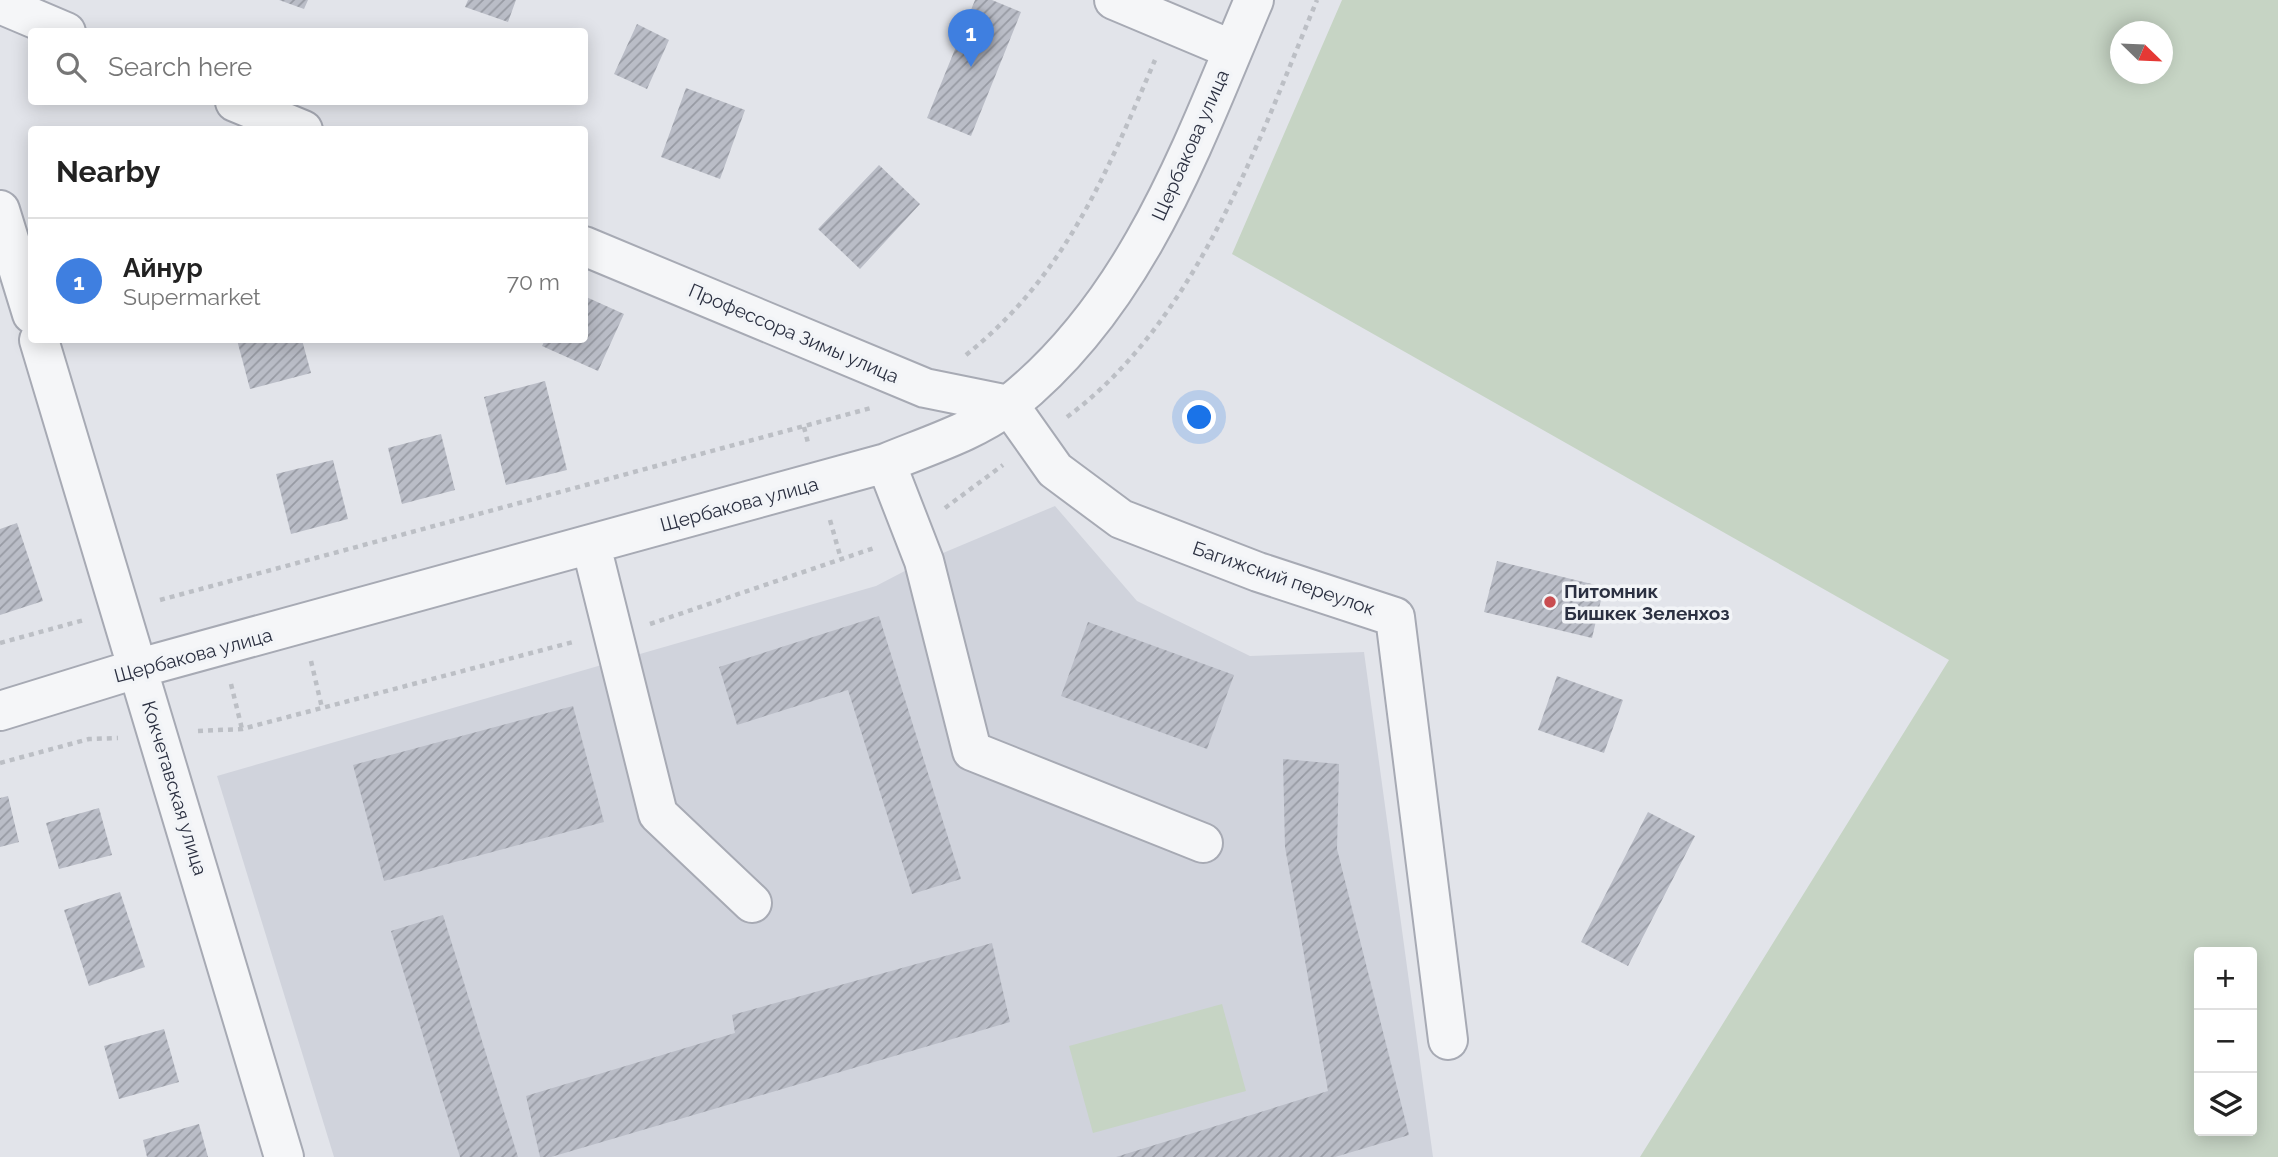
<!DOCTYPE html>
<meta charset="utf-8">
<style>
:root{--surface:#fff;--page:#f2f2f2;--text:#222;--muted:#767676;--line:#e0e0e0;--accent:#c94d50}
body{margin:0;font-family:Raleway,sans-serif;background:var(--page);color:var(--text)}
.controls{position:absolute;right:21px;bottom:21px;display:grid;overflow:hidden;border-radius:7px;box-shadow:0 4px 18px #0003}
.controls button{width:63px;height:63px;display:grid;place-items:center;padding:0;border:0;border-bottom:2px solid var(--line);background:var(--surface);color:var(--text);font:35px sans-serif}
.compass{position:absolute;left:2110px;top:21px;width:63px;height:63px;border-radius:50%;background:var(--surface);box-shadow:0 4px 18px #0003;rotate:113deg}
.you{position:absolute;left:1200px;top:418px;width:24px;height:24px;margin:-18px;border:5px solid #fff;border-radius:50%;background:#1a73e8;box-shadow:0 0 0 10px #1a73e833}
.badge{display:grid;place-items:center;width:46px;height:46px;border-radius:50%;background:var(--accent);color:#fff;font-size:23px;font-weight:700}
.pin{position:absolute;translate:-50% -58px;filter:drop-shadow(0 2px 4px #0008)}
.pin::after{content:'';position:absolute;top:37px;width:24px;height:21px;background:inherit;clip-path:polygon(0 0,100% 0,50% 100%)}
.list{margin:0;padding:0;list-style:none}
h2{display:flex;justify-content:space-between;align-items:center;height:91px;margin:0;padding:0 28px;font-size:30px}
h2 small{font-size:23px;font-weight:400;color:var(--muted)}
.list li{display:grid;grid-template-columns:46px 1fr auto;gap:21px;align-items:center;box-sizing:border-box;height:126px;padding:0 28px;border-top:2px solid var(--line)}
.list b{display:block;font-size:26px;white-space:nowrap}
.list p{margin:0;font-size:23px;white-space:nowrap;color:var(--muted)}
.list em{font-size:23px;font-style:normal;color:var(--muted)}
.icon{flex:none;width:38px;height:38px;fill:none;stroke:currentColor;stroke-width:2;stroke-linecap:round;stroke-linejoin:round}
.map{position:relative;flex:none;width:2278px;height:1157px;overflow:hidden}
.search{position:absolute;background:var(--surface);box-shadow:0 4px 18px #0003;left:28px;top:28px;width:560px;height:77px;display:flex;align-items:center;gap:18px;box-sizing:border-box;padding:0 24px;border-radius:7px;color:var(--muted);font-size:26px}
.panel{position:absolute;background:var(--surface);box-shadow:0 4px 18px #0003;left:28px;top:126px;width:560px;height:217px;border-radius:7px}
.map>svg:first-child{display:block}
.built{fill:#d0d3dc}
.grass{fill:#c6d4c4;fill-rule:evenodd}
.building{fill:url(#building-hatch)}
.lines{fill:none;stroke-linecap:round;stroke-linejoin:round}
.minor-casing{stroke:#a7aab4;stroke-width:42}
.path{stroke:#bcbfc5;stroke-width:4.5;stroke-dasharray:5 5;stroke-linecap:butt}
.minor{stroke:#f5f6f8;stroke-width:38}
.poi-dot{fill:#c94d50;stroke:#f2f4f7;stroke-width:2.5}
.labels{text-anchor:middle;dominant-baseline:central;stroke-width:7;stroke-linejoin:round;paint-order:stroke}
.street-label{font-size:19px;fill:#2b3041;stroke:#f2f4f7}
.poi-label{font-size:19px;font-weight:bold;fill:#2b3041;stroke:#f2f4f7;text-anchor:start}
</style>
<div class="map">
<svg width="2278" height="1157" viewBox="0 0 2278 1157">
<defs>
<pattern id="building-hatch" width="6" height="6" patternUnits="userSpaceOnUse" patternTransform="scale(1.75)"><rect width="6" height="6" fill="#babdc7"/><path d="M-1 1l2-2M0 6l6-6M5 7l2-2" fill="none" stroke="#979aa3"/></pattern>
</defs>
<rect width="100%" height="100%" fill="#e2e4ea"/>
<path class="built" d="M1055,506L1137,601L1250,656L1364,652L1433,1157H334L217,776L876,586L924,561Z"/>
<path class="grass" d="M1342,0H2278V1157H1640L1949,660L1232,254ZM2120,32H2162V74H2120ZM2199,952H2252V1131H2199Z
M1222,1004L1246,1091L1093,1133L1069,1046Z"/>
<path class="building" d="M279,0H308L304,9Z
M468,0H516L508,22L465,7Z
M975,0H992L1021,12L971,136L927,118Z
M637,24L669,40L647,89L614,74Z
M686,88L745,110L720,179L661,157Z
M879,165L920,204L860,269L818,229Z
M584,296L624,314L598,371L542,346L545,340H584Z
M237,340H302L311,373L250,389Z
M545,381L567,470L506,485L484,397Z
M441,434L455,490L402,504L388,448Z
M333,460L348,519L291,534L276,474Z
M17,523L43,601L0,615V529Z
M1497,561L1604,587L1592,638L1484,612Z
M879,616L961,879L912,894L848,690L737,725L719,667Z
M1088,622L1234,675L1207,749L1061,696Z
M1557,676L1623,700L1604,753L1538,730Z
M573,706L604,822L384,881L353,765Z
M1283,759L1339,764L1337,849L1409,1135L1335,1157H1116L1328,1091L1285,847Z
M8,796L19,842L0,847V798Z
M99,808L112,855L59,869L46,823Z
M1648,812L1695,836L1628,966L1581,942Z
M120,892L145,967L89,986L64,910Z
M443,915L518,1157H460L391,931Z
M992,943L1010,1022L551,1157H540L526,1096L735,1033L732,1015Z
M164,1029L179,1082L119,1099L104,1046Z
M199,1124L208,1157H147L143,1140Z"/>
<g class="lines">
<g class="minor-casing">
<path id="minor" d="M1114,0L1233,50
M0,4L66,32
M235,102L303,130
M0,210L32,314
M584,246L925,388L1009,405
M39,340L284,1157
M1009,405L1055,470L1121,519L1258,572L1395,617L1448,1040
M886,463L924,561L972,751L1203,843
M591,545L658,814L752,903
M0,711L139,668L886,463C927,446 976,431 1010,404C1138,302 1192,146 1254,0"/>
</g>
<path class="path" d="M966,355C1066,275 1106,174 1155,60
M1067,417C1197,321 1257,144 1317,0
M804,427L808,443
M945,508L1003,465
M830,520L841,559
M160,600L871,408
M650,624L877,547
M0,643L84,620
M311,661L322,708
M231,684L242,729
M198,731L242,729L573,642
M0,763L89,739L118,738"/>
<use href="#minor" class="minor"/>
</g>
<circle class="poi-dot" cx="1550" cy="602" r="7"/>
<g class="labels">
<g class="street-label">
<text transform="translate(1190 145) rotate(-66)">Щербакова улица</text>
<text transform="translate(794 333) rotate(23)">Профессора Зимы улица</text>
<text transform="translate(739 504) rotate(-15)">Щербакова улица</text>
<text transform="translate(1284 578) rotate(19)">Багижский переулок</text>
<text transform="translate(193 655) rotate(-15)">Щербакова улица</text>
<text transform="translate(175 788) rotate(73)">Кокчетавская улица</text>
</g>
<g class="poi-label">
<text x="1564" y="591">Питомник<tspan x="1564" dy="22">Бишкек Зеленхоз</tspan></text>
</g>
</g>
</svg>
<div class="controls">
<button>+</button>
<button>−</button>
<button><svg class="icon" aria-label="layers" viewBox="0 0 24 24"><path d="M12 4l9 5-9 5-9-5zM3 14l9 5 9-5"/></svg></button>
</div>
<svg class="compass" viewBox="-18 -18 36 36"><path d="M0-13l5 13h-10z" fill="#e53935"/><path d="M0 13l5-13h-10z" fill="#767676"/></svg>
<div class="you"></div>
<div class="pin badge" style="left:971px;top:67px;background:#3f7fe0">1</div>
<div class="search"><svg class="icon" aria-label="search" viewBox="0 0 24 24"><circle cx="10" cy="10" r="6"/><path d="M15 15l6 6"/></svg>Search here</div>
<section class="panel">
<h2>Nearby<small></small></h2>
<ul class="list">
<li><span class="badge" style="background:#3f7fe0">1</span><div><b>Айнур</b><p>Supermarket</p></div><em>70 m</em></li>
</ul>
</section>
</div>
